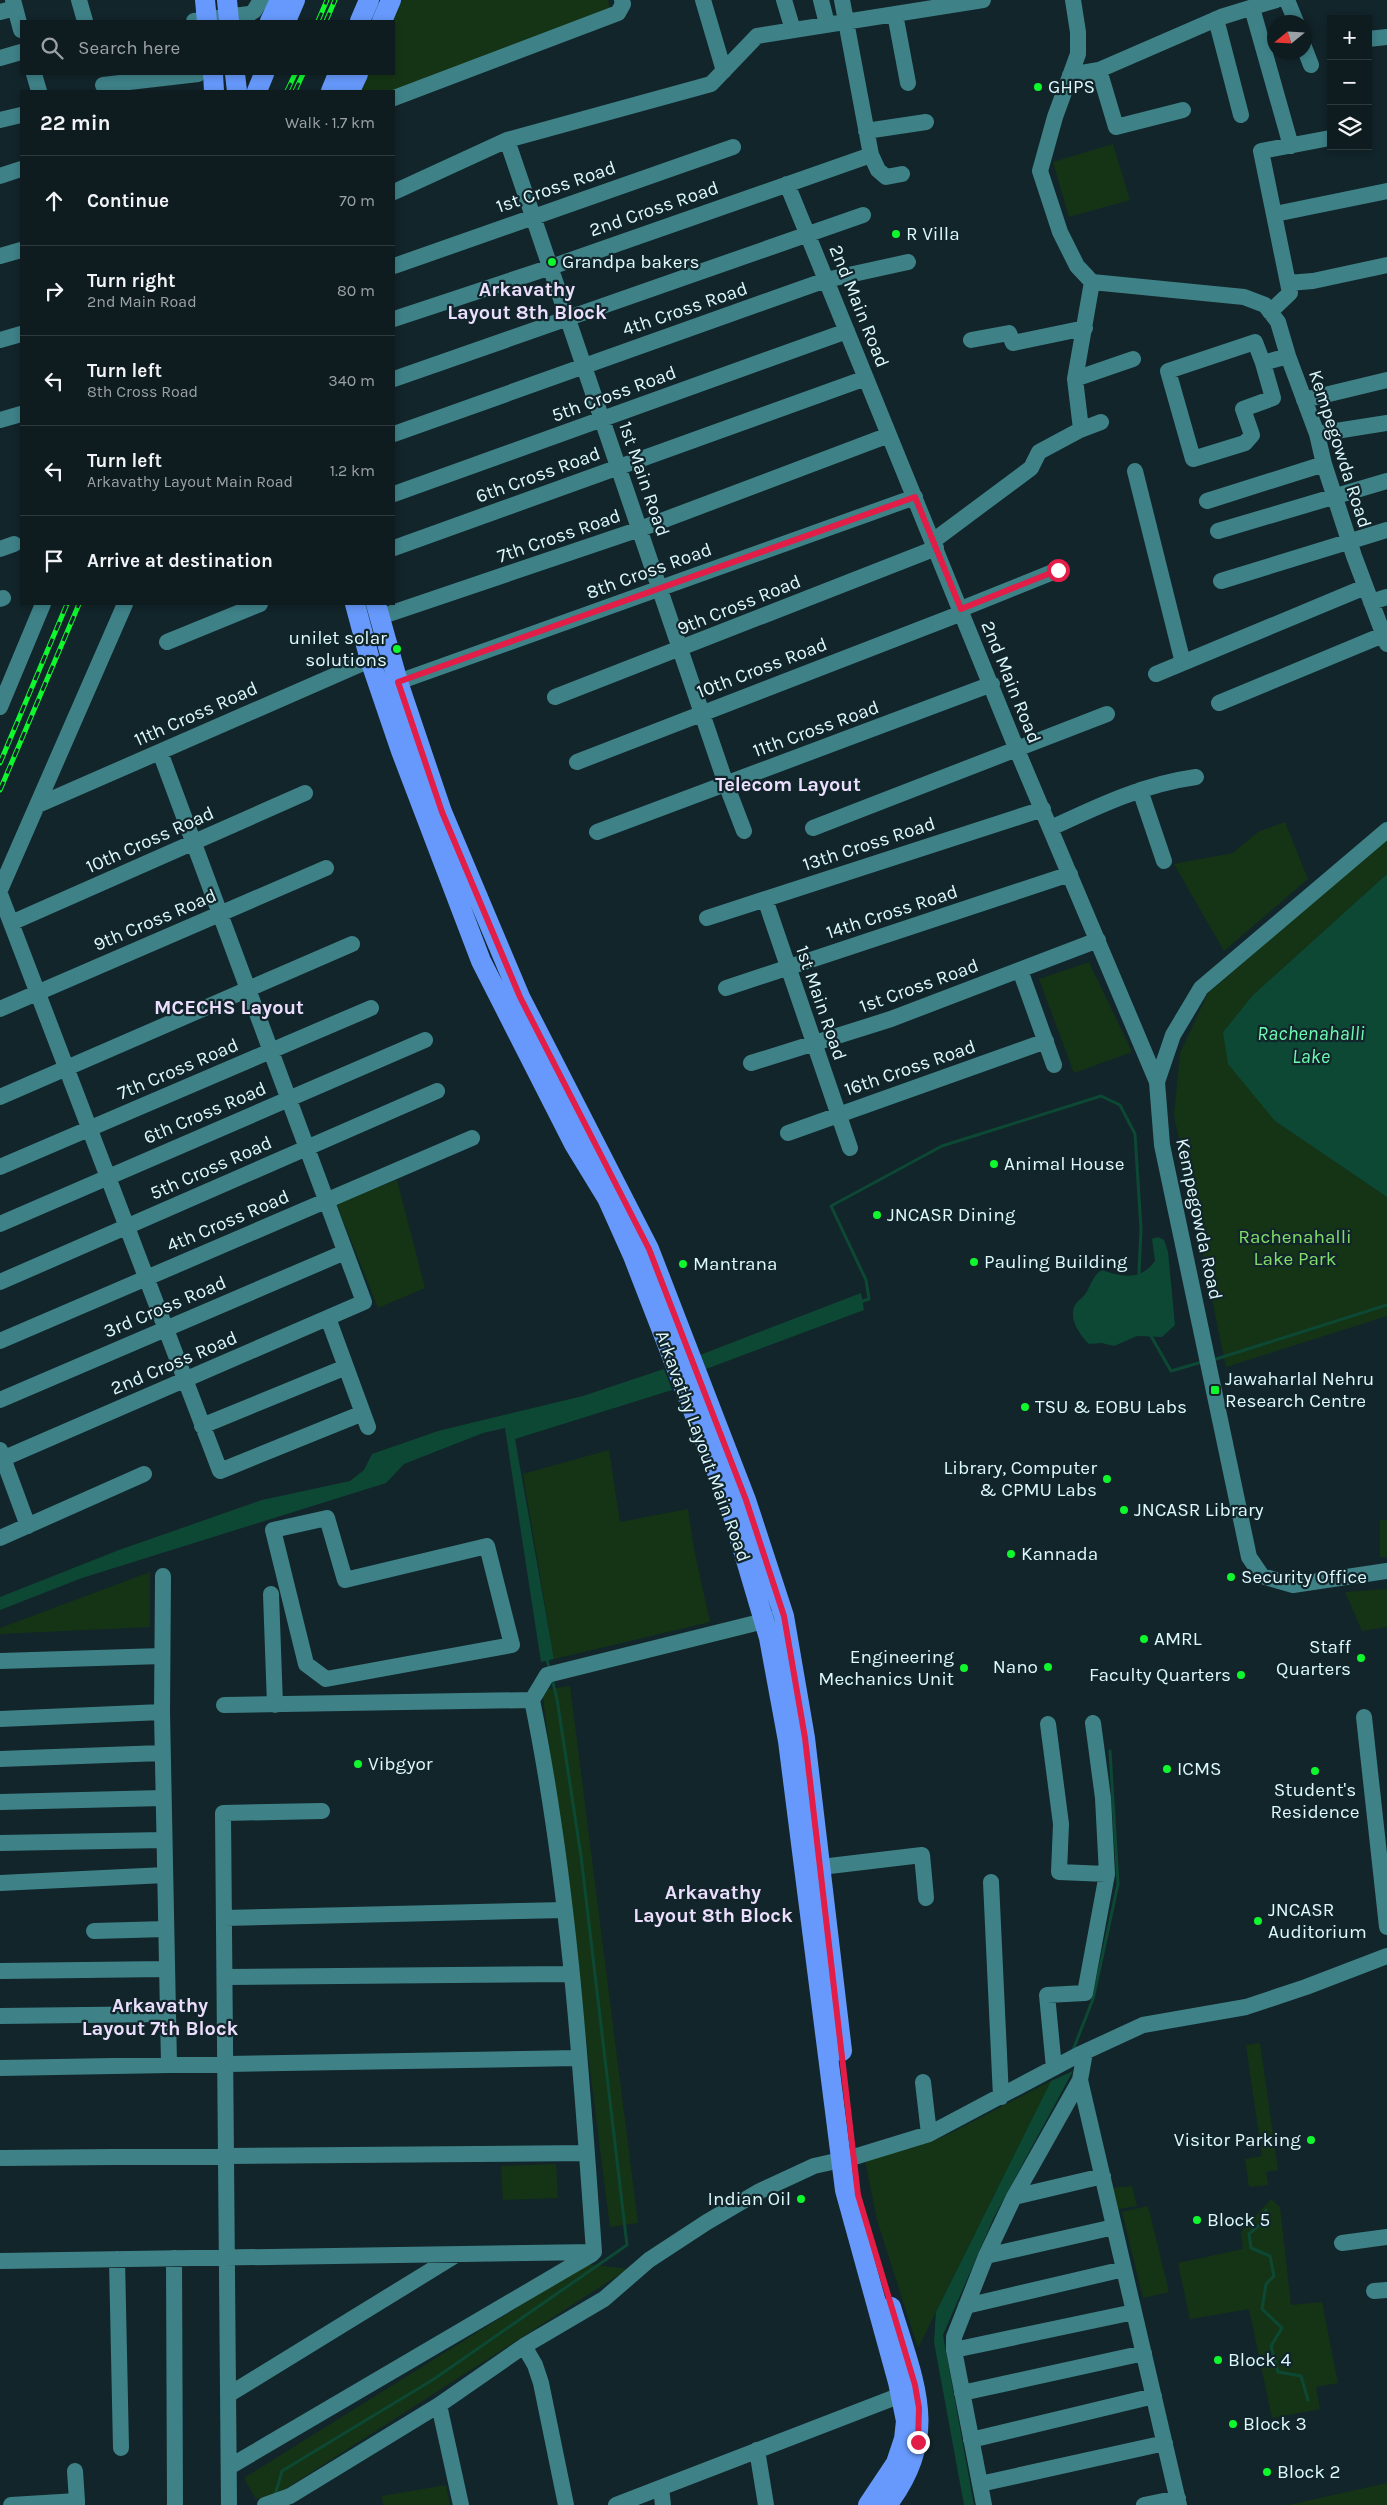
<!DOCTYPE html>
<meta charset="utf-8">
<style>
:root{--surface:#0e1c20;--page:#1c292d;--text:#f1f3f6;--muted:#9ba1a5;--line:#2e3a3e}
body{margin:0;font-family:Karla,sans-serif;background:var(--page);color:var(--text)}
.controls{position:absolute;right:15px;top:15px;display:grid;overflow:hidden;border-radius:0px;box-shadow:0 2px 8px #0003}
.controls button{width:45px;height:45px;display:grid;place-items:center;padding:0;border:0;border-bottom:1px solid var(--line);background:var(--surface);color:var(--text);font:25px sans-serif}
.compass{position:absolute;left:1267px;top:15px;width:45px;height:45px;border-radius:50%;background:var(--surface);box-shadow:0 2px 8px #0003;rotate:252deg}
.stop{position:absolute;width:15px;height:15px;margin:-11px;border:4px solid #e11d48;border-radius:50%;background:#fff}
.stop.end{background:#e11d48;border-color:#fff;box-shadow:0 1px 5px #0008}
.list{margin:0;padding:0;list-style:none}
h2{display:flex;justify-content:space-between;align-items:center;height:65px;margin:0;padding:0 20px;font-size:21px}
h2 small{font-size:16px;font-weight:400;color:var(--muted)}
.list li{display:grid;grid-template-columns:32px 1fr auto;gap:15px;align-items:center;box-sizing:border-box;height:90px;padding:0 20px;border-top:1px solid var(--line)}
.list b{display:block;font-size:19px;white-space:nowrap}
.list p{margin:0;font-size:16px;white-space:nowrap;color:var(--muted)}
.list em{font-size:16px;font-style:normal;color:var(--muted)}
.icon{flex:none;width:28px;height:28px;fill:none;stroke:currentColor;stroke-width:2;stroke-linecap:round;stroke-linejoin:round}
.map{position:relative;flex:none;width:1387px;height:2505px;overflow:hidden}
.search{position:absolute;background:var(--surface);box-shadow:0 2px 8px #0003;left:20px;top:20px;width:375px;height:55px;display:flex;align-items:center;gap:12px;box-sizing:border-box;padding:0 18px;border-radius:0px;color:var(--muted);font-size:19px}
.panel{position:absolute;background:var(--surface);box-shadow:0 2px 8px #0003;left:20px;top:90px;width:375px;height:515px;border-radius:0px}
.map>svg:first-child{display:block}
.green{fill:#153415}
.water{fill:#0d4834}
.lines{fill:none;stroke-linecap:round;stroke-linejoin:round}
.stream{stroke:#0d4834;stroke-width:3}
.minor{stroke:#3e8288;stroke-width:16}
.major{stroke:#6699fb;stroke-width:20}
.rail-casing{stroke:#0ef82d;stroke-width:5}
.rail{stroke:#12252a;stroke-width:3;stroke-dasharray:9;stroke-linecap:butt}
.route{stroke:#e11d48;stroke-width:6}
.poi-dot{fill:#0ef82d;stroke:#12252a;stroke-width:2}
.labels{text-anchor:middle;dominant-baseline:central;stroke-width:4.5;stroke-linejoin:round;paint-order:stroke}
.poi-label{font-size:19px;fill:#dcf9fe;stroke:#12252a;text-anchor:start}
.street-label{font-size:19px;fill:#dcf9fe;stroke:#12252a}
.park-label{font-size:19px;fill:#82de68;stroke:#12252a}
.neighbourhood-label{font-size:20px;font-weight:bold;fill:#ebdefe;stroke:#12252a}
.water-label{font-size:20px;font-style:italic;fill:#6dfbb3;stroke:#12252a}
</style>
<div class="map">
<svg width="1387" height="2505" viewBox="0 0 1387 2505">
<rect width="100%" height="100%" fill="#12252a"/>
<path class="green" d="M399,0H608L610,10L394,91H360L367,74H394V21H390Z
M1113,144L1130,200L1069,217L1053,162Z
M1285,822L1308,879L1224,951L1174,864L1233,853L1258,832Z
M1387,838V874L1253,995L1223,1032L1275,1121L1387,1197V1316L1226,1367L1174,1115L1180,1053L1208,993Z
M1089,962L1132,1052L1074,1073L1039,979Z
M397,1180L425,1288L378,1308L336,1203Z
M609,1450L620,1522L688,1509L694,1549L710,1622L554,1659L523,1474Z
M1380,1520H1387V1557H1380Z
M150,1572V1627L0,1634V1628Z
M1387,1589V1627L1362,1631L1345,1592Z
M570,1686L638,2223L610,2227L542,1690Z
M1260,2043L1278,2170L1266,2172L1268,2185L1249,2187L1245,2159L1262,2156L1246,2045Z
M1051,2081L918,2348L877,2220L865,2160L945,2136Z
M556,2164L558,2198L503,2200L501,2166Z
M1132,2186L1137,2206L1118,2209L1113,2188Z
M1271,2199L1280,2207L1291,2305L1322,2302L1338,2383L1316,2387L1320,2409L1272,2418L1249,2309L1190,2319L1178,2263L1243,2249L1241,2232Z
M1148,2206L1169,2292L1143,2298L1122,2212Z
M587,2264L628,2269L276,2495L256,2499L244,2478Z
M1387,2483V2505H1289Z
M446,2485L450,2505H383L382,2496Z"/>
<path class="water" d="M1387,874V1197L1275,1121L1228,1064L1223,1032L1253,995Z
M1158,1237L1164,1240L1168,1252L1175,1325L1162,1337L1137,1336L1114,1346L1102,1343L1089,1344C1080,1335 1068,1319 1075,1305C1078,1300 1083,1298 1086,1293C1091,1285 1093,1275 1102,1270C1121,1277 1141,1281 1155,1261L1152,1239Z
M861,1293L864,1310L706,1369L700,1355Z
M664,1369L672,1390L515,1439L554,1659L541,1662L505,1428L483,1433L404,1464L386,1483L82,1578L0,1610V1597L119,1550L262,1500L350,1481L364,1470L372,1454L438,1431L583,1396Z
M1073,2071L994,2217L943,2335L974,2505H964L934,2342L936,2312L1051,2081Z"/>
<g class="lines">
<path class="stream" d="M860,1302L869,1299L866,1280L831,1206L942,1146L1101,1096L1120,1105L1135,1134L1141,1229L1139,1273
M1151,1336L1171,1371L1202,1362
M1213,1360L1387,1305
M546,1657L550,1670
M1073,2050L1093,1999L1118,1884L1110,1751
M1266,2210L1265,2220L1249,2234L1251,2248L1270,2256L1274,2276L1266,2284L1262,2309L1282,2328L1271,2346L1278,2372L1301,2376L1308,2400
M275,2495L282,2471L434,2379L627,2245L581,1856L557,1699L552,1679"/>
<path class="minor" d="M13,0L21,30
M79,0L85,21
M703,0L724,71
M784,0L793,30
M821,0L827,24
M842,0L871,155L878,170L886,177L902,174
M1073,0L1078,32V54L1055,117L1040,171L1060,232L1077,266L1092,282L1244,297L1265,305L1278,322L1288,356L1317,434L1324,464L1354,556L1387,644
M1287,0L1296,22
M1252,8L1291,146
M0,12L15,8
M895,14L908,83
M1216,19L1241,115
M194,21L249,14L254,11L261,0
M1368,39L1387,37
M1304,47L1311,65
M0,58L21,52
M1099,70L1116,127L1183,110
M34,74L39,91
M1070,75L1099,70L1221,17L1276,0
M103,85L198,74
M394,98L618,13L623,4L622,0
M0,120L21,115
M866,131L926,122
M507,140L726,784L744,831
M0,176L21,169
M787,184L1017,750L1157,1082
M394,192L507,140L711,84L757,36L983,0
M1275,214L1387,191
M0,256L21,250
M394,266L733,147
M1288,283L1313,281L1387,265
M1270,312L1290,293L1261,151L1330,138
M394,319L551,267L871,155
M0,340L21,334
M971,340L1009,333L1013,343L1085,328
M1263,363L1273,398L1243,409L1252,435L1245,443L1193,459L1168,371L1255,342L1263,363L1288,356
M394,379L863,215
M1075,379L1133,359
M1304,400L1387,380
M0,420L21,414
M1081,429L1075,379L1092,282
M394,434L826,280L908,262
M1317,434L1387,423
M1135,471L1183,663
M394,494L847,331
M1207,501L1324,464
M1218,531L1387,481
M933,541L1031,468L1039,452L1080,430L1101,422
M394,548L866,378
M0,549L14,544
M1221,581L1387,530
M0,599L3,598
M1371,602L1387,597
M961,609L1058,570
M380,617L640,529L889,435
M167,642L260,604
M1156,674L1365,587
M398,682L915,497
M555,697L936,548
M1219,703L1383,635
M0,707L43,604
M577,762L962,613
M1140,790L1164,861
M38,805L370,660
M813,828L1107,714
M1051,828C1098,806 1144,784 1196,777
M1387,830L1201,988L1173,1035L1157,1082L1162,1145L1249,1557L1262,1576L1293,1585L1387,1571
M597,832L992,684
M0,890L125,604
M0,894L220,1471L363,1413
M765,899L850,1148
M707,918L1043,809
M11,923L305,793
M1020,970L1054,1065
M726,988L1070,874
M0,1009L326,868
M751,1063L891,1019L1098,940
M0,1097L352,944
M788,1133L1046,1041
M0,1167L371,1008
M0,1224L425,1040
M0,1282L437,1091
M328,1318L368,1427
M0,1341L472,1138
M0,1400L345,1252
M202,1426L346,1367
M0,1450L28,1526
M0,1460L364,1302L160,752
M327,1518L345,1580L487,1546L512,1645L326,1679L306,1664L273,1530Z
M0,1538L144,1474
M163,1576L162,1712L169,2064
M271,1594L275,1705
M0,1661L162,1656
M224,1705L532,1700
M1364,1717L1387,1927
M0,1719L162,1712
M1048,1724L1061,1824L1059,1872L1107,1874
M0,1759L162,1753
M0,1802L163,1798
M0,1843L164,1840
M821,1867L922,1855L926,1898
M991,1882L1001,2097
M0,1883L165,1875
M224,1918L565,1910
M94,1931L166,1929
M0,1971L167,1969
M225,1977L571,1974
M0,2016L168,2014
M0,2068L578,2058
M1054,2068L1047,1995L1085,1993L1107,1874L1103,1798L1093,1723
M1080,2080L1179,2505
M923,2082L929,2134
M0,2158L587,2153
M1014,2197L1103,2176
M1342,2243L1387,2237
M594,2252C581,2068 569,1881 532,1700L547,1675L784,1616
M986,2256L1114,2227
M174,2258L175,2505
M117,2259L121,2448
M0,2261L594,2252
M1374,2291L1387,2290
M966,2306L1124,2269
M524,2346L535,2365L541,2383L566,2505
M954,2350L1134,2312
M962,2393L1144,2353
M228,2395L456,2255
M439,2405L461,2505
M971,2440L1154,2396
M757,2450L766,2505
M229,2467L592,2254
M75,2471L77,2501
M980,2484L1165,2443
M661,2488L663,2505
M11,2505L77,2501V2505
M229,2505L223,1813L322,1811
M265,2505L290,2496L439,2405L524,2346L604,2299L649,2260L707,2222L760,2191L814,2166L854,2157L929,2134L1078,2055L1143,2025L1246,2007L1306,1987L1387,1956
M616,2505L901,2395
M984,2505L954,2350V2337L986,2256L1014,2197L1080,2080L1085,2052
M1144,2505L1178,2498"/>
<path class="major" d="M205,0L207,21
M227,0L229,21
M270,21L280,0
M286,21L295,0
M360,21L369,0
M382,21L391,0
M213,74L214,91
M235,74L237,91
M257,91L264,74
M331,91L338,74
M350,91L358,74
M355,604L370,660L401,751L481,961L574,1144L607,1198L633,1256L730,1506L769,1638L788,1741L845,2190L898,2382L906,2421L904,2439L896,2463L868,2505
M376,604L398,682L442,812L520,997L649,1249L746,1500L784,1616L805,1738L842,2051
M887,2505C941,2435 914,2383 891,2307"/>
<g class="rail-casing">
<path id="rail" d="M318,21L327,0
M326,21L335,0
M287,91L295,74
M295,91L303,74
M0,763L67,604
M0,790L79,604"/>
</g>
<use href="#rail" class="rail"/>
</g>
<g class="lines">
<path class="route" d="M918,2442L919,2408L915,2385L858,2195L805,1738L784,1616L746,1500L649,1249L520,997L442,812L398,682L915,497L961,609L1058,570"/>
</g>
<g class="poi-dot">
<circle cx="1038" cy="87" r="5"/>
<circle cx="896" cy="234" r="5"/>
<circle cx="552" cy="262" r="5"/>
<circle cx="397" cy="649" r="5"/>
<circle cx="994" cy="1164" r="5"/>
<circle cx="877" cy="1215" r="5"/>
<circle cx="974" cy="1262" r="5"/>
<circle cx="683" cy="1264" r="5"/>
<rect x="1210" y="1385" width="10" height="10" rx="2.5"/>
<circle cx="1025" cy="1407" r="5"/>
<circle cx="1107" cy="1479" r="5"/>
<circle cx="1124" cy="1510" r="5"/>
<circle cx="1011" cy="1554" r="5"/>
<circle cx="1231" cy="1577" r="5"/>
<circle cx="1144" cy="1639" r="5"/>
<circle cx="1361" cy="1658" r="5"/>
<circle cx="1048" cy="1667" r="5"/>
<circle cx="964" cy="1668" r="5"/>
<circle cx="1241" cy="1675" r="5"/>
<circle cx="358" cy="1764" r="5"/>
<circle cx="1167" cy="1769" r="5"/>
<circle cx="1315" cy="1771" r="5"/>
<circle cx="1258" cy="1921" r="5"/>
<circle cx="1311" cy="2140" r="5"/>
<circle cx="801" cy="2199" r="5"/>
<circle cx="1197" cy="2220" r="5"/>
<circle cx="1218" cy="2360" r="5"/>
<circle cx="1233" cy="2424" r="5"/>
<circle cx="1267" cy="2472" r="5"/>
</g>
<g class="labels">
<g class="poi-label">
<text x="1048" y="87">GHPS</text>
<text x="906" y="234">R Villa</text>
<text x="562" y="262">Grandpa bakers</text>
<text x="387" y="638" text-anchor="end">unilet solar<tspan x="387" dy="22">solutions</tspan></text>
<text x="1004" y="1164">Animal House</text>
<text x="887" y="1215">JNCASR Dining</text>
<text x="984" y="1262">Pauling Building</text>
<text x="693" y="1264">Mantrana</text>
<text x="1225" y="1379">Jawaharlal Nehru<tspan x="1225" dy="22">Research Centre</tspan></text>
<text x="1035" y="1407">TSU &amp; EOBU Labs</text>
<text x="1097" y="1468" text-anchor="end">Library, Computer<tspan x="1097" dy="22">&amp; CPMU Labs</tspan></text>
<text x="1134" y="1510">JNCASR Library</text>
<text x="1021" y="1554">Kannada</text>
<text x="1241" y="1577">Security Office</text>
<text x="1154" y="1639">AMRL</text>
<text x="1351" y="1647" text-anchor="end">Staff<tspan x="1351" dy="22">Quarters</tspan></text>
<text x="954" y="1657" text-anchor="end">Engineering<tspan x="954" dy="22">Mechanics Unit</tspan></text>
<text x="1038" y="1667" text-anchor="end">Nano</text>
<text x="1231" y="1675" text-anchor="end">Faculty Quarters</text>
<text x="368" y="1764">Vibgyor</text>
<text x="1177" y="1769">ICMS</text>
<text x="1315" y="1790" text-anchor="middle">Student's<tspan x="1315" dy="22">Residence</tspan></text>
<text x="1268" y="1910">JNCASR<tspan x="1268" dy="22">Auditorium</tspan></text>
<text x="1301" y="2140" text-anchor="end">Visitor Parking</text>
<text x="791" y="2199" text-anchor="end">Indian Oil</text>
<text x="1207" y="2220">Block 5</text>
<text x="1228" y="2360">Block 4</text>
<text x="1243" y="2424">Block 3</text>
<text x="1277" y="2472">Block 2</text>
</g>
<g class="street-label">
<text transform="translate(556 187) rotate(-19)">1st Cross Road</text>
<text transform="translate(654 209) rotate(-19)">2nd Cross Road</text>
<text transform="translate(859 306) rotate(68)">2nd Main Road</text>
<text transform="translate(685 309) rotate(-19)">4th Cross Road</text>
<text transform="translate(614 394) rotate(-20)">5th Cross Road</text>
<text transform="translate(1340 449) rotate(72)">Kempegowda Road</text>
<text transform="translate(538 475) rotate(-20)">6th Cross Road</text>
<text transform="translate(644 479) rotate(71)">1st Main Road</text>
<text transform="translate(559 536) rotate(-19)">7th Cross Road</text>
<text transform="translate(649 571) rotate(-20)">8th Cross Road</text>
<text transform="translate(739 605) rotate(-22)">9th Cross Road</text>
<text transform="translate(762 668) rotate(-21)">10th Cross Road</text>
<text transform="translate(1011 682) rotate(68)">2nd Main Road</text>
<text transform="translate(196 714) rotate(-24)">11th Cross Road</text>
<text transform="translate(816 729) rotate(-20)">11th Cross Road</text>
<text transform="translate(150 840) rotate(-24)">10th Cross Road</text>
<text transform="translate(869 844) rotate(-18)">13th Cross Road</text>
<text transform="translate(892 912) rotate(-18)">14th Cross Road</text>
<text transform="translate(155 920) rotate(-23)">9th Cross Road</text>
<text transform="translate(919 986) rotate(-20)">1st Cross Road</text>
<text transform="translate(821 1003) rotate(71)">1st Main Road</text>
<text transform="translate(910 1068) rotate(-19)">16th Cross Road</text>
<text transform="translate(178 1069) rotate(-23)">7th Cross Road</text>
<text transform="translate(205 1113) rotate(-23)">6th Cross Road</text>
<text transform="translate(211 1168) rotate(-24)">5th Cross Road</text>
<text transform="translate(1199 1219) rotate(78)">Kempegowda Road</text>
<text transform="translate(228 1221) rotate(-23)">4th Cross Road</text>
<text transform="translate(165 1307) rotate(-23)">3rd Cross Road</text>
<text transform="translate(174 1363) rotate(-23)">2nd Cross Road</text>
<text transform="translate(703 1446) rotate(70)">Arkavathy Layout Main Road</text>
</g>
<g class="park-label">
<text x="1295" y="1237">Rachenahalli<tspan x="1295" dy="22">Lake Park</tspan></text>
</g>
<g class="neighbourhood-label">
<text x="527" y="289">Arkavathy<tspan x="527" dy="23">Layout 8th Block</tspan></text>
<text x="788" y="784">Telecom Layout</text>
<text x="229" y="1007">MCECHS Layout</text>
<text x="713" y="1892">Arkavathy<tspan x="713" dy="23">Layout 8th Block</tspan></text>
<text x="160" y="2005">Arkavathy<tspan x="160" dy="23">Layout 7th Block</tspan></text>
</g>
<g class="water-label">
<text x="1311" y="1033">Rachenahalli<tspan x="1311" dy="23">Lake</tspan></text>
</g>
</g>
</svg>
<div class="controls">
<button>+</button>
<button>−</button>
<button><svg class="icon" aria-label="layers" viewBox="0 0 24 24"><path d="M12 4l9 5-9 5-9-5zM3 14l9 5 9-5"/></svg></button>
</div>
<svg class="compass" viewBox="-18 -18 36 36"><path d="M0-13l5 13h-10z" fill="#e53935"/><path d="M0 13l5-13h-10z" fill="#9ba1a5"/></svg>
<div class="stop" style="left:1058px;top:570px"></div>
<div class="stop end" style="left:918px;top:2442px"></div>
<div class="search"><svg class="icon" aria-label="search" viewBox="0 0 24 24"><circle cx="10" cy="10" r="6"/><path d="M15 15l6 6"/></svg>Search here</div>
<section class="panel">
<h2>22 min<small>Walk · 1.7 km</small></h2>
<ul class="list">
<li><svg class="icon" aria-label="ahead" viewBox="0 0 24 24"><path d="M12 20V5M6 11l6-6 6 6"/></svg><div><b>Continue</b></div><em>70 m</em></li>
<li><svg class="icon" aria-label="right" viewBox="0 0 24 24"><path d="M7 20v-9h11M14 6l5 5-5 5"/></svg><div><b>Turn right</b><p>2nd Main Road</p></div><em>80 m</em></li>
<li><svg class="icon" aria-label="left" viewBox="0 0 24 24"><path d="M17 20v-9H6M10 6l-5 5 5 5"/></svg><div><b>Turn left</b><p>8th Cross Road</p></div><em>340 m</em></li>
<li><svg class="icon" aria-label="left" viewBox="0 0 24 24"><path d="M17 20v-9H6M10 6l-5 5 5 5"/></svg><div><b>Turn left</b><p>Arkavathy Layout Main Road</p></div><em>1.2 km</em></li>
<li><svg class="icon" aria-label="arrive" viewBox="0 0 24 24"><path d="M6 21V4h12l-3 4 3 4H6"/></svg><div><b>Arrive at destination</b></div></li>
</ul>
</section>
</div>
